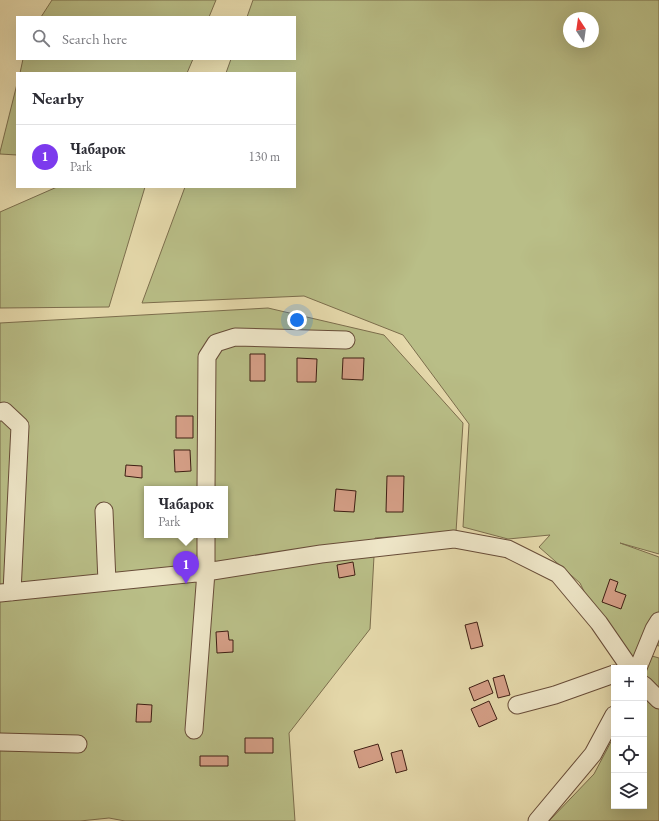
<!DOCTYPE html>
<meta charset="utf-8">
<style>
:root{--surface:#fff;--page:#f2f2f3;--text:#2b2b33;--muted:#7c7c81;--line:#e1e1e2;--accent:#7c3aed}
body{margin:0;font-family:"EB Garamond",serif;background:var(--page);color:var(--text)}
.controls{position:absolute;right:12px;bottom:12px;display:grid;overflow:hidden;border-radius:0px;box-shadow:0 4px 16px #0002}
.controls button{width:36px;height:36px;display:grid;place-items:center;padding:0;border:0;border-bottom:1px solid var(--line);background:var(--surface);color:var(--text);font:20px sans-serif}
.compass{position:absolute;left:563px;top:12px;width:36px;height:36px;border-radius:50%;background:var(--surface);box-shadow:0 4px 16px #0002;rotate:347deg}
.you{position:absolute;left:297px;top:320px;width:14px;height:14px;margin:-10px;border:3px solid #fff;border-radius:50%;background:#1a73e8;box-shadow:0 0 0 6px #1a73e833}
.badge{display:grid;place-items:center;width:26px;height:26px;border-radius:50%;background:var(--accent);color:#fff;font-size:13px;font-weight:700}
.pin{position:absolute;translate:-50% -33px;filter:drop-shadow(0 1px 2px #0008)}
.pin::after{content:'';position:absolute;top:21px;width:14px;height:12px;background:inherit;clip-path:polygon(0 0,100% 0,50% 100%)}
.popup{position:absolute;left:144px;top:486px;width:84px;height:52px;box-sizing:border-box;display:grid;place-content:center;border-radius:0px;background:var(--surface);filter:drop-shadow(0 1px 3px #0005);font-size:13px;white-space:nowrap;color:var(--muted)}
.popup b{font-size:15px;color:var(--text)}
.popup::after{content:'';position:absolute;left:50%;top:100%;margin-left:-8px;border:8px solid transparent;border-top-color:var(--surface)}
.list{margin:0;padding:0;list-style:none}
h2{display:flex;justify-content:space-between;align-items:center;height:52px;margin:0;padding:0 16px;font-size:17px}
h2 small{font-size:13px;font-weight:400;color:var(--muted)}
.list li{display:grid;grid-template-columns:26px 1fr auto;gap:12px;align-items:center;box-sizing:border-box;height:64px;padding:0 16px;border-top:1px solid var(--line)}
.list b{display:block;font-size:15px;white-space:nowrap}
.list p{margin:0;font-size:13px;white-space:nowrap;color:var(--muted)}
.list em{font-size:13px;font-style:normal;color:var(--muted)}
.icon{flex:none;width:22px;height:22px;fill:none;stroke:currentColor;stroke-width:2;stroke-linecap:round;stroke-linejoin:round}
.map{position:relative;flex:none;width:659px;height:821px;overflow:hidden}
.search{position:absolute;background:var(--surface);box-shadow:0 4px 16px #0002;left:16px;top:16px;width:280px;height:44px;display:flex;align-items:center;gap:10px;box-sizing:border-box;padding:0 14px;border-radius:0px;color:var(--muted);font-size:15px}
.panel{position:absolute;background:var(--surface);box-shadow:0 4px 16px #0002;left:16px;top:72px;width:280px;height:116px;border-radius:0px}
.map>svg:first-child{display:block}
.green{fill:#b9be87;stroke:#7c6e4d;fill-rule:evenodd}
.building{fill:#d59f87;stroke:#3e1e13}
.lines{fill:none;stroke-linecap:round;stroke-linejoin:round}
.minor-casing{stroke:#684d39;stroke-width:19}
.minor{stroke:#efe7c9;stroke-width:17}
</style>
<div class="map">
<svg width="659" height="821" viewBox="0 0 659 821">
<rect width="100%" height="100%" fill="#e6daac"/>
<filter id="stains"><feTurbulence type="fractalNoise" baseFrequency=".005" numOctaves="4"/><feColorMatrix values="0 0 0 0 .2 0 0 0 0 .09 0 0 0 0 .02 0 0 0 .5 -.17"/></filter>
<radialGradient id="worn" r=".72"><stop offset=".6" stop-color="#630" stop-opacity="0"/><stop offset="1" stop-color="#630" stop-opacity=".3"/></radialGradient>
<path class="green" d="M52,0H216L209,17H41Z
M253,0H659V554L620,543L659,557V646L655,645L652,656L659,658V821H549L594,774L614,736V806H644V668H621L580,583L539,547L550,535L508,539L463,527L469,424L403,335L304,296L142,303L185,187H295V73H226L231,59H295V17H247ZM569,18H593V42H569Z
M23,59H193L187,73H20Z
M17,84V155L0,154V152Z
M57,187H145L109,307L0,308V212Z
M268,308L384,335L463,423L456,532L375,538L370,629L289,733L295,821H125L109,818L80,821H0V323ZM147,489H225V535H147Z"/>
<path class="building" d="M250,354H265V381H250Z
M297,358L317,359L316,382H297Z
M343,358H364L363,380L342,379Z
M176,416H193V438H176Z
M174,450H190L191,471L175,472Z
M126,465L142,466V478L125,476Z
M387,476H404L403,512H386Z
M336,489L356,491L354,512L334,511Z
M353,562L355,575L339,578L337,565Z
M610,579L618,582L615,591L626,595L621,609L602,602Z
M477,622L483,646L471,649L465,625Z
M228,631L229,640H233V652L217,653L216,632Z
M504,675L510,695L498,698L493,678Z
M488,680L493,693L474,701L469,688Z
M489,701L497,719L479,727L471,709Z
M137,704L152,705L151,722H136Z
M245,738H273V753H245Z
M378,744L383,760L359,768L354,751Z
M402,750L407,770L396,773L391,753Z
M200,756H228V766H200Z"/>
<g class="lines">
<g class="minor-casing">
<path id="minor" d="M0,412L4,411L20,426L12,592
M206,489L207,357L216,343L235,337L346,340
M104,511L107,582
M0,593L206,572L321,554L454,539L508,549L558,574L599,623L630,668
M638,668L654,629L659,621
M644,685L659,700
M517,705L555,695L614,674
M194,730L206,572V535
M0,742L78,744
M537,821L593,754L614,715"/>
</g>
<use href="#minor" class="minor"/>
</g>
<rect width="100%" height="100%" filter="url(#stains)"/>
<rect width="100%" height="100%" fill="url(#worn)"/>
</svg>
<div class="controls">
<button>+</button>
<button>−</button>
<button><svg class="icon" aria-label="locate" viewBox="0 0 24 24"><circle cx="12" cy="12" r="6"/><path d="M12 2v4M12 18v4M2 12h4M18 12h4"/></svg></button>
<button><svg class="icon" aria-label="layers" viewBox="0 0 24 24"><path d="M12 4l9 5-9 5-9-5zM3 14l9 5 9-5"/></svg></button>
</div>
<svg class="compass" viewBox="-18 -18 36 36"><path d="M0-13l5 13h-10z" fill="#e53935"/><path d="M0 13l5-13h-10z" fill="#7c7c81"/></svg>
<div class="you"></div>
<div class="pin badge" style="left:186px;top:584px">1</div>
<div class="popup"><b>Чабарок</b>Park</div>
<div class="search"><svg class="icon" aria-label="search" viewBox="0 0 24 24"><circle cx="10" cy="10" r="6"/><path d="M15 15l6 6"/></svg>Search here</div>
<section class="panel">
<h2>Nearby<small></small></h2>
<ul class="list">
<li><span class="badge">1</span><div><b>Чабарок</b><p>Park</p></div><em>130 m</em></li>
</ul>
</section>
</div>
